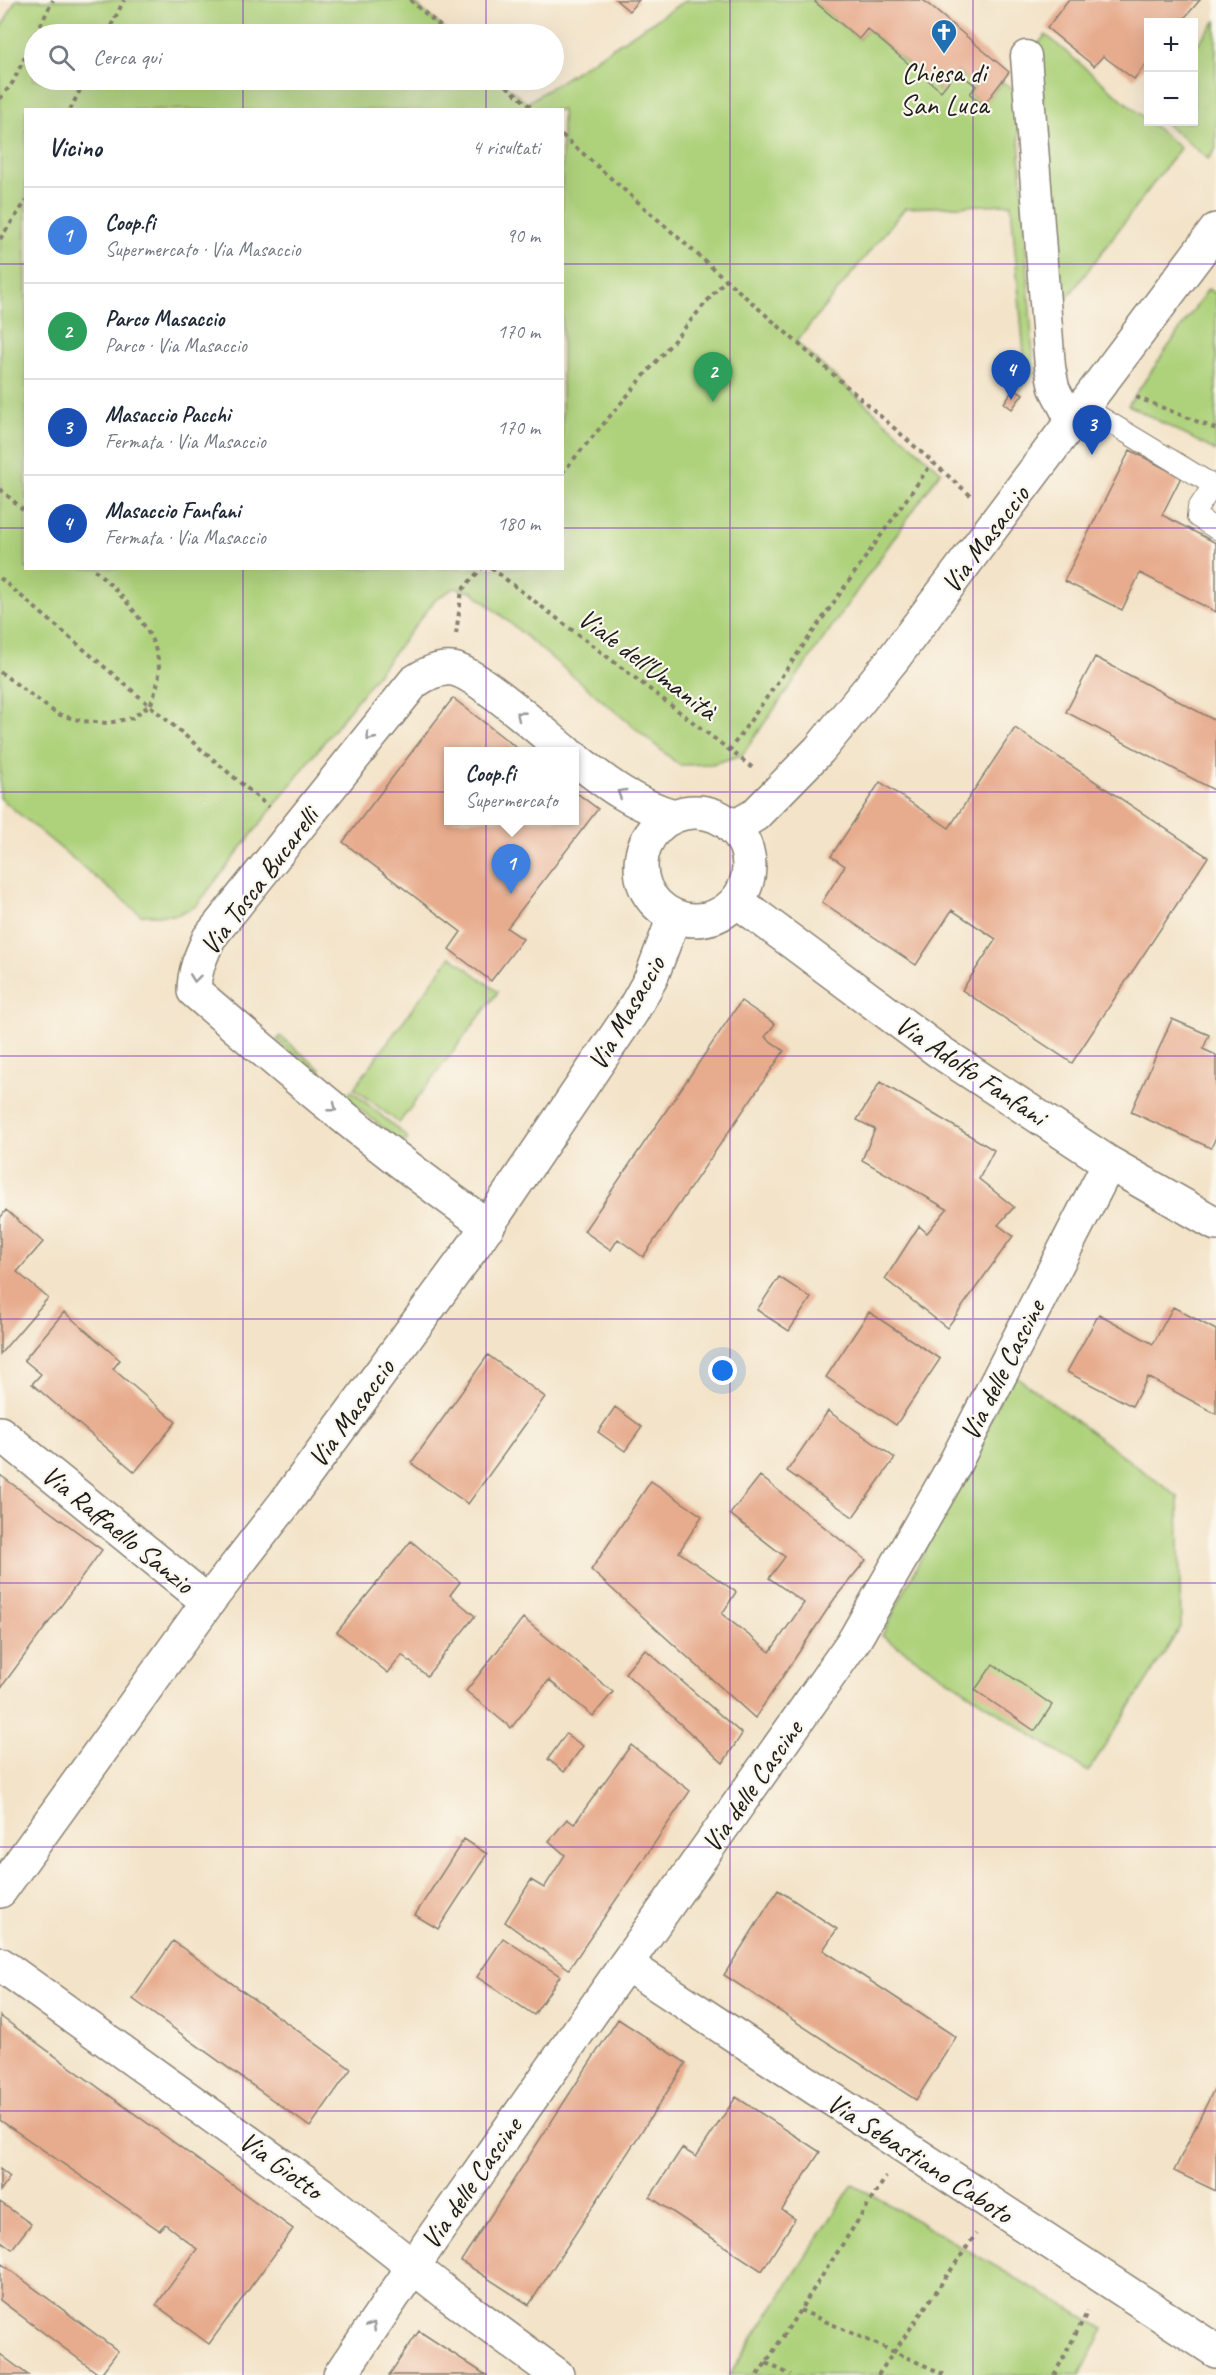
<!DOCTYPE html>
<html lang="it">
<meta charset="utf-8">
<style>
:root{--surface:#fff;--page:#f2f2f3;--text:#1f2937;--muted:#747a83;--line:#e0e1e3;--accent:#1f6fb2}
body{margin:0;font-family:Caveat,sans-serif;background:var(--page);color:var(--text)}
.controls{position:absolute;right:18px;top:18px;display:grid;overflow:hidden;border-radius:0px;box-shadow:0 6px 24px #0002}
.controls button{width:54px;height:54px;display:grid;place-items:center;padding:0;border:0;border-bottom:2px solid var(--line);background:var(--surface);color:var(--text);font:30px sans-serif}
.you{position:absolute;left:723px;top:1371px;width:21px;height:21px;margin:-15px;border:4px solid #fff;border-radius:50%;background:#1a73e8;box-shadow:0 0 0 9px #1a73e833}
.badge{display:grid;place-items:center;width:39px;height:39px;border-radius:50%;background:var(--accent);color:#fff;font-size:20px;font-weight:700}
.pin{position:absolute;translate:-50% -50px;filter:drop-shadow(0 2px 3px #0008)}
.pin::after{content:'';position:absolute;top:32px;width:21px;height:18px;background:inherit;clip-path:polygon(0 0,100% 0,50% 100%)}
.popup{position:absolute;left:444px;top:747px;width:135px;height:78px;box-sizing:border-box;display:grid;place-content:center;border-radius:0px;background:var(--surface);filter:drop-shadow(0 2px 4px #0005);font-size:20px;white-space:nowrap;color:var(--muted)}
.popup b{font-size:22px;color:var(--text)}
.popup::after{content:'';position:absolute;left:50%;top:100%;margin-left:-12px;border:12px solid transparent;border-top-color:var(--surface)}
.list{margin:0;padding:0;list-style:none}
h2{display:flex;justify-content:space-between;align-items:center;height:78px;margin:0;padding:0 24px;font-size:26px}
h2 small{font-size:20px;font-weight:400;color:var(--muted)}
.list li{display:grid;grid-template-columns:39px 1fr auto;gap:18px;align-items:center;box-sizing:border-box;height:96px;padding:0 24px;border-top:2px solid var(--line)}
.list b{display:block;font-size:22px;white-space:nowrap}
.list p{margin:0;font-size:20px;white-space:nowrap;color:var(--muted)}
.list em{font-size:20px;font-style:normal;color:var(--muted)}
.icon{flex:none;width:33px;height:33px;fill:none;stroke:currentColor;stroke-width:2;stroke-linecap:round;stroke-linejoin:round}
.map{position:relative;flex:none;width:1216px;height:2375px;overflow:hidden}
.search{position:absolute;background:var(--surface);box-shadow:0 6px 24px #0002;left:24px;top:24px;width:540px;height:66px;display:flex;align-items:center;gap:15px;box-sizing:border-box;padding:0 21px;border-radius:33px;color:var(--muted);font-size:22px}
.panel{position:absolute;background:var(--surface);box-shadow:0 6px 24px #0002;left:24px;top:108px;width:540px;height:462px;border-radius:0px}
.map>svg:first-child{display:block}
.green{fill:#aed27b;stroke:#65774c;stroke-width:1.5;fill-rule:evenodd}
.building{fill:#e7ab8d}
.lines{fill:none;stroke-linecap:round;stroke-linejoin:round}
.service-casing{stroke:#888072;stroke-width:22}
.pedestrian-casing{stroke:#888072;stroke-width:33}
.minor-casing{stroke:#888072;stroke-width:36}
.tertiary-casing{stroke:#888072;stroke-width:36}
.path{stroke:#888072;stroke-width:4;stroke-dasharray:4.5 4.5;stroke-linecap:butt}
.service{stroke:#fff;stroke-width:20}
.pedestrian{stroke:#fff;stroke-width:30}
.minor{stroke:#fff;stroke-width:33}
.tertiary{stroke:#fff;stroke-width:33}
.oneway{stroke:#999}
.grid{fill:none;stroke:#7b2cbf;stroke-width:1.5;stroke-opacity:0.55}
.labels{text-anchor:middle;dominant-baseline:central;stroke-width:4.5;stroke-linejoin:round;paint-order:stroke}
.poi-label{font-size:28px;fill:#1c1c1c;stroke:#fbf7ec}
.street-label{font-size:28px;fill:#1c1c1c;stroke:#fbf7ec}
</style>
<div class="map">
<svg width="1216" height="2375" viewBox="0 0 1216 2375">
<rect width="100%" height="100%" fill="#fbf7ec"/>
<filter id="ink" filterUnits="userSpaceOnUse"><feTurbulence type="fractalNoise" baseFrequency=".0167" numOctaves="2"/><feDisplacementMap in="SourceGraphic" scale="12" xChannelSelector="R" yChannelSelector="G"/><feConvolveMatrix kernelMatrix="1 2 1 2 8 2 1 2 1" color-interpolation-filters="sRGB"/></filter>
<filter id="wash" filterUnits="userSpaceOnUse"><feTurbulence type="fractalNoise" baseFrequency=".008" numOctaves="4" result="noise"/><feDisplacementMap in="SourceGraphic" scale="24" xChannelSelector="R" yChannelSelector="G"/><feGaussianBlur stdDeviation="1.35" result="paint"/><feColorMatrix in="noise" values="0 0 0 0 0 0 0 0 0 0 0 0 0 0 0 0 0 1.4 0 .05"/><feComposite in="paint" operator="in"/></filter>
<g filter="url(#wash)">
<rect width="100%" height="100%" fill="#f3e3c8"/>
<path class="green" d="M16,0H411L450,34H34V80H500L527,103L686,0H816L815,2L859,39L867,29L940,91L957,71L976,86L970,94L983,106L1002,82L1016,90L1034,372L1020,390L1013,385L1025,366L1011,204L905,208L796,342L941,471L742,755L712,764L679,765L473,592L454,588L435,600L196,906L176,915H141L0,798V30ZM26,110H562V568H26Z
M1216,21V149L1208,159L1164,122H1194V48Z
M1046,35L1180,148L1062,305L1038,44Z
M1208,289L1216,294V451L1128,405Z
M451,956L498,992L399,1123L354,1088Z
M280,1036L321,1070L319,1074H315L277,1040Z
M351,1090L408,1138L406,1142L398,1140L351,1102L348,1096Z
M1013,1374L1178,1497L1181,1627L1088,1772L882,1636Z
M853,2184L1104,2329L1080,2375H729Z"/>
<g id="blocks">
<path class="building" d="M616,0H639L629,11Z
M816,0H923L1009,72L983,106L970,94L976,86L957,71L941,91L867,29L859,39L815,2Z
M1068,0H1200L1181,22H1148V62L1134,79L1103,56L1094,66L1047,28Z
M1014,388L1023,394L1012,409L1004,403Z
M1130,450L1181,477L1162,515L1216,543V612L1140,573L1122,610L1064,581Z
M1095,657L1216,721V791L1066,712Z
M453,698L522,752H448V820H574V791L598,809L507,928L523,939L491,981L449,949L461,932L343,842Z
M1015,728L1208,857L1072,1063L962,990L996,939L952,910L916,965L822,902L845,866L831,856L880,782L949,828Z
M741,1001L775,1024L765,1037L784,1051L643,1257L618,1239L611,1250L584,1231Z
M1172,1019L1209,1035L1203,1049L1216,1055V1137L1211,1148L1131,1112Z
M880,1082L994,1150L979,1179L1014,1207L998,1225L1013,1236L947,1328L885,1279L919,1226L927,1233L947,1209L862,1160L875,1129L857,1120Z
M6,1210L43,1242L17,1272L48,1298L0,1354V1218Z
M779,1277L811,1298L789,1331L757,1310Z
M1173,1307L1216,1330V1414L1148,1377L1132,1406L1067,1372L1099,1314L1153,1344Z
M64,1312L120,1360L113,1369L176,1422L135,1472L32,1384L41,1374L24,1360Z
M869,1312L940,1359L896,1425L826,1377Z
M488,1355L545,1397L468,1504L411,1463Z
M615,1407L642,1427L625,1451L598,1432Z
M828,1411L895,1458L853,1517L787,1471Z
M0,1475L102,1550L0,1689Z
M760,1476L866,1560L835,1598L755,1718L591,1570L651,1481L702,1516L679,1552L736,1592L722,1614L770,1652L804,1603L769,1578L785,1557L730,1514Z
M411,1541L460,1582L450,1595L475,1616L427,1676L402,1655L388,1673L337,1632Z
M523,1618L613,1692L593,1716L549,1680L511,1728L466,1691Z
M645,1649L742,1734L723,1763L625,1673Z
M993,1664L1052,1705L1035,1731L975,1690Z
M566,1734L583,1746L564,1772L548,1759Z
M631,1745L690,1791L569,1969L505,1922L531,1880L544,1888L565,1855L549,1841L567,1819L574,1824Z
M464,1839L487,1854L438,1929L415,1915Z
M778,1890L837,1929L823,1950L956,2037L916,2100L724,1975Z
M503,1938L560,1976L534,2015L477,1977Z
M173,1941L351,2069L310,2127L133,1999Z
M0,2016L293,2229L209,2344L156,2305L197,2249L165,2224L159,2230L0,2120Z
M618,2019L686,2063L529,2305L461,2261Z
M1216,2085V2191L1174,2171Z
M736,2097L820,2152L782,2210L795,2219L762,2271L650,2197L682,2148L696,2157Z
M0,2169L10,2177L0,2191Z
M0,2202L31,2224L12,2249L0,2240Z
M2,2264L118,2351L100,2375L0,2300V2267Z
M419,2331L486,2375H389Z
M0,2354L28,2375H0Z"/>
</g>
</g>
<g filter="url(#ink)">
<use href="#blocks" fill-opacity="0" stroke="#888072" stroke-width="1.5"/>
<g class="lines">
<g class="service-casing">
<path id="service" d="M1084,407L1208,482L1210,490L1198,508L1197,517L1216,529"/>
</g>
<g class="pedestrian-casing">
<path id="pedestrian" d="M1026,56L1050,367L1054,388L1072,423"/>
</g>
<g class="minor-casing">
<path id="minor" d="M574,758C607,784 633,804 674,816
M733,828L755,815L819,750L893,659L1216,230
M488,1226C385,1154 289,1073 194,991C194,971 201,956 209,938L414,682C424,675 439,667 453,669C477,673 543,733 566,752
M0,1433L208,1602
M0,1964L321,2194L450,2296L557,2375
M626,1964L1216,2351"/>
</g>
<g class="tertiary-casing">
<path id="tertiary" d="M641 866a54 54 0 1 1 108 0a54 54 0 1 1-108 0Z
M737,901L940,1052L1109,1163L1216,1224
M0,1891L208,1602L285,1503L473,1247L632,1012L651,978L674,917
M340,2375L434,2236L855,1639L952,1469L1109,1163"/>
</g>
<path class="path" d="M410,0L449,34
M36,34L53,0
M107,34L124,0
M500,80L534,110
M0,99L13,82L34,38
M70,110L85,80
M562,135L971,496
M0,239L26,201
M1136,397L1216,429
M562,473L725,280
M0,489L26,512
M491,568L753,768
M0,578L269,807
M456,634L462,590L482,568
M0,672L57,714L82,721L108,723L132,718L151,704C154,694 159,683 159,672C160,632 120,593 93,568
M729,751L932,463
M800,2310L946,2375
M766,2363L791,2375
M758,2375L886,2177
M878,2375L976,2234
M1054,2375L1088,2311"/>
<use href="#service" class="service"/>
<use href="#pedestrian" class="pedestrian"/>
<use href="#minor" class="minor"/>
<use href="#tertiary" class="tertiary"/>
</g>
<defs><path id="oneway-chevron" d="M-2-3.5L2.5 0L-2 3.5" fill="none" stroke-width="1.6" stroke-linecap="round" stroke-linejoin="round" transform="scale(1.5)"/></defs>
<g class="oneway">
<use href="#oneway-chevron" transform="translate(520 715) rotate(-141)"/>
<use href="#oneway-chevron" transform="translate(370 737) rotate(129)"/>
<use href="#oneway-chevron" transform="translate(621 793) rotate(-149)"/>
<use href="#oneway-chevron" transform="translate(195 978) rotate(97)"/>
<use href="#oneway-chevron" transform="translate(333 1108) rotate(38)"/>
<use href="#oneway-chevron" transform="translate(372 2326) rotate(-57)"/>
</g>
</g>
<path class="grid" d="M243,0V34M486,0V34M730,0V2375M973,0V2375M243,80V110M486,80V110M0,264H26M562,264H1216M0,528H26M562,528H1216M243,568V2375M486,568V2375M0,792H1216M0,1056H1216M0,1319H1216M0,1583H1216M0,1847H1216M0,2111H1216"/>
<defs>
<g id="church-pin" transform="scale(1.35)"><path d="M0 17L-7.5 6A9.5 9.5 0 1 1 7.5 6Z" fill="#1f6fb2" stroke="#fbf7ec"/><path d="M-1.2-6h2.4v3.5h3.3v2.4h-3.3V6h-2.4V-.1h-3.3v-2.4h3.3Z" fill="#fff"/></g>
</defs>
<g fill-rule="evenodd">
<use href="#church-pin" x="944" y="32"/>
</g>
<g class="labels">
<g class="poi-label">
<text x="944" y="72">Chiesa di<tspan x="944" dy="32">San Luca</tspan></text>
</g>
<g class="street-label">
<text transform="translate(985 539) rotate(-53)">Via Masaccio</text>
<text transform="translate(648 664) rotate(37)">Viale dell'Umanità</text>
<text transform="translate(259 881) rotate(-53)">Via Tosca Bucarelli</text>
<text transform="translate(626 1013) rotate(-60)">Via Masaccio</text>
<text transform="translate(971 1070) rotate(34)">Via Adolfo Fanfani</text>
<text transform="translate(1002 1370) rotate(-63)">Via delle Cascine</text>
<text transform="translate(351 1413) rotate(-54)">Via Masaccio</text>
<text transform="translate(118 1529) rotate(39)">Via Raffaello Sanzio</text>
<text transform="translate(752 1786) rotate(-55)">Via delle Cascine</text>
<text transform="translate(920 2158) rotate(33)">Via Sebastiano Caboto</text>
<text transform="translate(281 2165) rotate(36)">Via Giotto</text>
<text transform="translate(471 2183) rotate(-55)">Via delle Cascine</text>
</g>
</g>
</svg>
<div class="controls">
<button>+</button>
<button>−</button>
</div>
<div class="you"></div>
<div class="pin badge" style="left:511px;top:894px;background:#3f7fe0">1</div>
<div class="popup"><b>Coop.fi</b>Supermercato</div>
<div class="pin badge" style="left:713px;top:402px;background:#2e9e5b">2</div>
<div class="pin badge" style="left:1092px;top:455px;background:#1a4fb4">3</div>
<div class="pin badge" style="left:1011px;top:400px;background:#1a4fb4">4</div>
<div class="search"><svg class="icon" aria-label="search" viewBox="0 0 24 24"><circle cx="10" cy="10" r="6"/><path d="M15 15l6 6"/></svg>Cerca qui</div>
<section class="panel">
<h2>Vicino<small>4 risultati</small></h2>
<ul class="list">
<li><span class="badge" style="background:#3f7fe0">1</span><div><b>Coop.fi</b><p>Supermercato · Via Masaccio</p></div><em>90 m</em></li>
<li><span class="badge" style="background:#2e9e5b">2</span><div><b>Parco Masaccio</b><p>Parco · Via Masaccio</p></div><em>170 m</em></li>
<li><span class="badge" style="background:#1a4fb4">3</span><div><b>Masaccio Pacchi</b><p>Fermata · Via Masaccio</p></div><em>170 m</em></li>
<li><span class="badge" style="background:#1a4fb4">4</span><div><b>Masaccio Fanfani</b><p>Fermata · Via Masaccio</p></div><em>180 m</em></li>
</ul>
</section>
</div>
